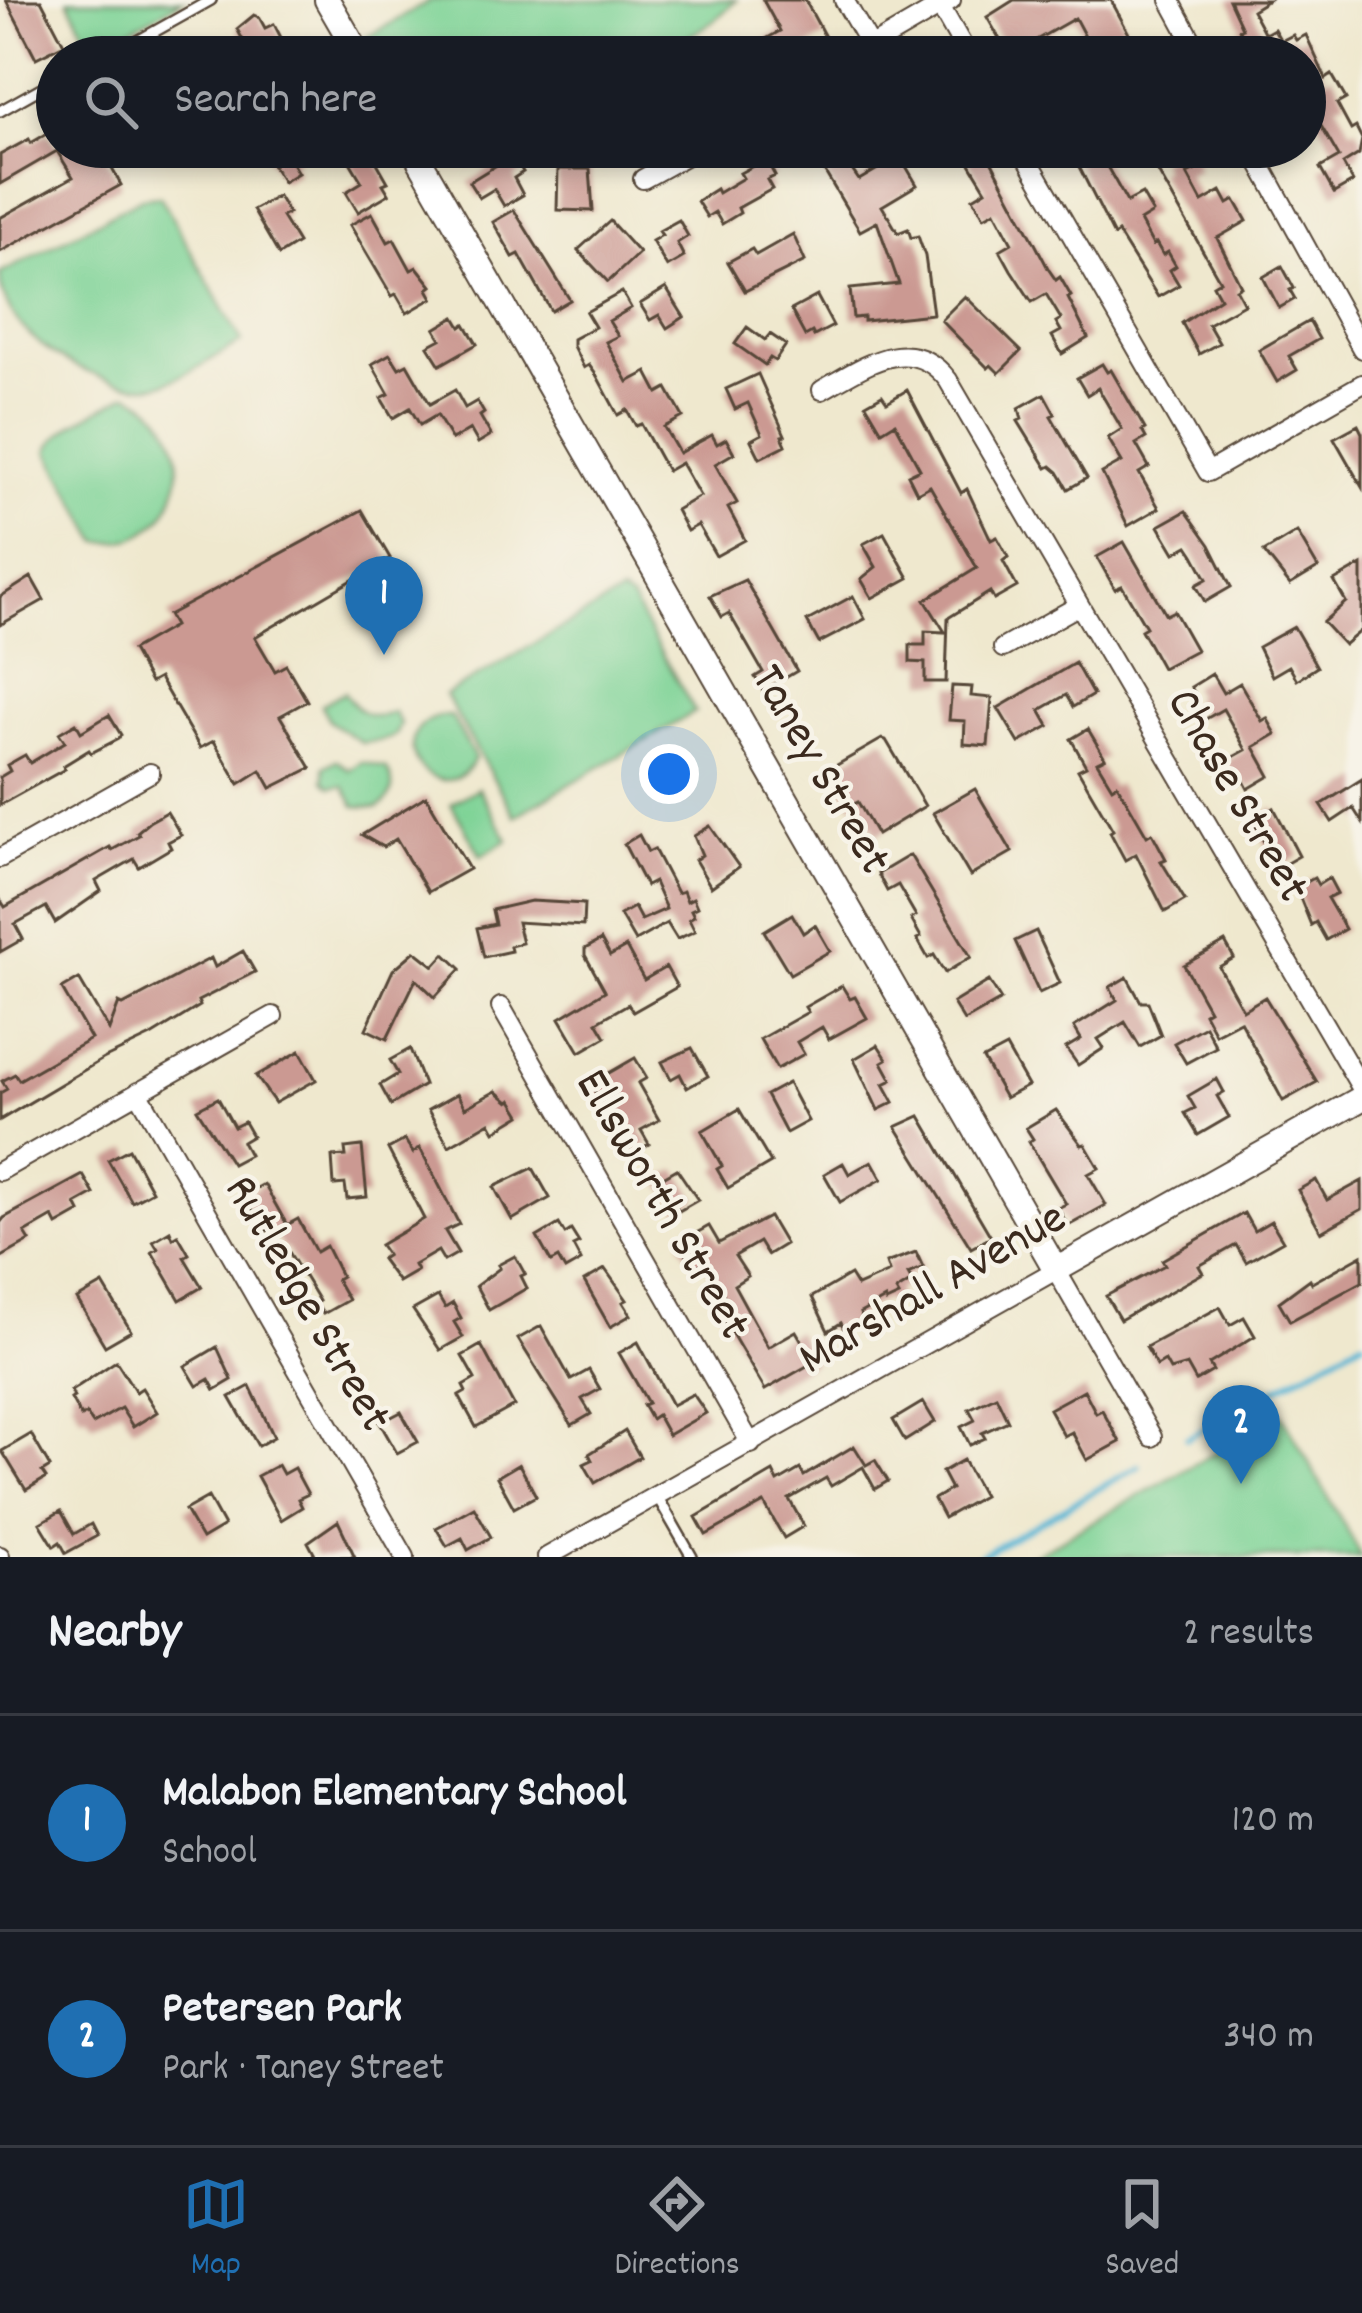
<!DOCTYPE html>
<meta charset="utf-8">
<style>
:root{--surface:#171b24;--page:#20242c;--text:#f1f3f6;--muted:#9ea1a6;--line:#363941;--accent:#1f6fb2}
body{margin:0;font-family:Dekko,sans-serif;background:var(--page);color:var(--text)}
.you{position:absolute;left:669px;top:774px;width:42px;height:42px;margin:-30px;border:9px solid #fff;border-radius:50%;background:#1a73e8;box-shadow:0 0 0 18px #1a73e833}
.badge{display:grid;place-items:center;width:78px;height:78px;border-radius:50%;background:var(--accent);color:#fff;font-size:39px;font-weight:700}
.pin{position:absolute;translate:-50% -99px;filter:drop-shadow(0 3px 6px #0008)}
.pin::after{content:'';position:absolute;top:63px;width:42px;height:36px;background:inherit;clip-path:polygon(0 0,100% 0,50% 100%)}
.list{margin:0;padding:0;list-style:none}
h2{display:flex;justify-content:space-between;align-items:center;height:156px;margin:0;padding:0 48px;font-size:51px}
h2 small{font-size:39px;font-weight:400;color:var(--muted)}
.list li{display:grid;grid-template-columns:78px 1fr auto;gap:36px;align-items:center;box-sizing:border-box;height:216px;padding:0 48px;border-top:3px solid var(--line)}
.list b{display:block;font-size:45px;white-space:nowrap}
.list p{margin:0;font-size:39px;white-space:nowrap;color:var(--muted)}
.list em{font-size:39px;font-style:normal;color:var(--muted)}
.icon{flex:none;width:66px;height:66px;fill:none;stroke:currentColor;stroke-width:2;stroke-linecap:round;stroke-linejoin:round}
.map{position:relative;flex:none;width:1362px;height:1557px;overflow:hidden}
.search{position:absolute;background:var(--surface);box-shadow:0 6px 18px #0003;left:36px;right:36px;top:36px;height:132px;display:flex;align-items:center;gap:30px;box-sizing:border-box;padding:0 42px;border-radius:66px;color:var(--muted);font-size:45px}
.sheet{height:588px;background:var(--surface)}
nav{display:flex;justify-content:space-around;align-items:center;box-sizing:border-box;height:168px;border-top:3px solid var(--line);background:var(--surface);font-size:33px;color:var(--muted)}
nav a{display:grid;justify-items:center;gap:6px}
nav .on{color:var(--accent)}
.map>svg:first-child{display:block}
.green{fill:#7ed396;stroke:#5c7e5a;stroke-width:3}
.lines{fill:none;stroke-linecap:round;stroke-linejoin:round}
.stream{stroke:#55b5d4;stroke-width:6}
.building{fill:#cb9992}
.service-casing{stroke:#564638;stroke-width:14}
.minor-casing{stroke:#564638;stroke-width:22}
.tertiary-casing{stroke:#564638;stroke-width:28}
.service{stroke:#fff;stroke-width:9}
.minor{stroke:#fff;stroke-width:18}
.tertiary{stroke:#fff;stroke-width:24}
.labels{text-anchor:middle;dominant-baseline:central;stroke-width:9;stroke-linejoin:round;paint-order:stroke}
.street-label{font-size:48px;fill:#3b2a1e;stroke:#f7f3e8}
</style>
<div class="map">
<svg width="1362" height="1557" viewBox="0 0 1362 1557">
<rect width="100%" height="100%" fill="#f7f3e8"/>
<filter id="ink" filterUnits="userSpaceOnUse"><feTurbulence type="fractalNoise" baseFrequency=".00833" numOctaves="2"/><feDisplacementMap in="SourceGraphic" scale="24" xChannelSelector="R" yChannelSelector="G"/><feConvolveMatrix kernelMatrix="1 2 1 2 8 2 1 2 1" color-interpolation-filters="sRGB"/></filter>
<filter id="wash" filterUnits="userSpaceOnUse"><feTurbulence type="fractalNoise" baseFrequency=".004" numOctaves="4" result="noise"/><feDisplacementMap in="SourceGraphic" scale="48" xChannelSelector="R" yChannelSelector="G"/><feGaussianBlur stdDeviation="2.7" result="paint"/><feColorMatrix in="noise" values="0 0 0 0 0 0 0 0 0 0 0 0 0 0 0 0 0 1.4 0 .05"/><feComposite in="paint" operator="in"/></filter>
<g filter="url(#wash)">
<rect width="100%" height="100%" fill="#efe8ce"/>
<path class="green" d="M68,0H183L94,50Z
M432,0H736L714,21L655,57H379L367,37Z
M160,196L242,342C220,353 172,386 150,386C94,387 0,337 0,274L142,198Z
M128,394C212,428 184,551 99,542L48,451C58,427 104,408 128,394Z
M621,594L631,600L695,712L515,816L445,695Z
M344,692C357,712 371,722 394,712L400,723L396,734C387,742 374,741 362,743L330,722L321,705Z
M440,716H451L475,758C443,819 374,736 440,716Z
M336,760L349,770L362,762L386,768C396,783 394,798 378,808L355,806L344,786L331,787L324,781V767Z
M478,788L508,840L481,856L451,804Z
M1282,1415L1362,1557H1030Z"/>
<g class="lines">
<path class="stream" d="M1187,1438L1362,1341
M978,1557L1139,1466"/>
</g>
<g id="blocks">
<path class="building" d="M6,0H41L64,44L36,58Z
M763,0H805L825,37L790,57H734L780,31Z
M1014,0H1111L1135,45L1125,50L1129,57H1075L1091,48L1075,18L1029,44L1034,53L1010,57L987,17Z
M1229,0H1268L1252,10L1265,34L1274,29L1281,41L1293,35L1296,40L1306,35L1326,79L1332,75L1346,99L1337,104L1351,130L1356,127L1362,139L1359,154L1343,164L1353,182L1334,193L1320,168L1339,157L1317,119L1305,126V57H1249L1239,29L1242,28Z
M254,15L259,17L265,28L274,24L291,57H252L237,29Z
M48,133L56,147H100L121,185L0,252V218L73,177L57,151L0,184V155L29,139L31,143Z
M276,147H317L292,163L298,173L283,182L265,154Z
M341,147H368L388,182L383,184L389,194L358,212L346,192L362,182Z
M810,147H836L859,180L900,156L917,185L882,206L898,233L908,229L911,238L918,236L925,256L933,314L864,321V317L853,318L850,289L899,284L877,222L860,231Z
M960,147H984L1049,270L1056,280L1060,277L1071,296L1068,298L1088,338L1062,354L1052,336L1061,331L1056,322L1061,319L1046,294L1032,302L1011,270L1000,250L1012,243L995,211L984,217L973,198L986,190Z
M1069,147H1096L1127,202L1142,194L1153,213L1140,221L1153,245L1156,243L1163,255L1168,252L1176,266L1170,270L1179,285L1158,297L1118,233L1114,236Z
M1184,147H1192L1199,159L1194,162L1198,169L1187,174L1202,202L1221,191L1228,204L1235,200L1247,221L1217,238L1241,286L1236,289L1244,304L1208,324L1219,343L1199,354L1182,323L1220,298L1213,285L1220,281L1158,172L1163,169L1159,161Z
M513,155L523,172L514,178L523,195L504,206L494,189L479,198L469,182Z
M766,159L775,176L767,180L772,189L738,208L740,213L722,224L715,212L707,217L697,201L716,189L718,193L743,178L740,173Z
M558,169H590L593,211L557,210Z
M278,196L288,213L282,217L298,243L279,255L253,210Z
M514,210L570,300L551,311L519,254L513,257L493,222Z
M372,213L388,242L394,239L411,270L417,267L432,286L428,289L433,298L407,313L396,294L392,296L350,225Z
M679,220L688,236L677,243L684,257L667,267L652,241L662,235L659,231Z
M610,221L639,253L608,282L578,250Z
M793,234L805,261L745,291L728,262L752,249L756,255Z
M1282,266L1294,288L1290,290L1295,299L1279,308L1263,277Z
M666,288L684,317L667,328L659,315L650,320L640,304Z
M622,292L631,308L609,321L618,336L606,342L628,382L647,372L658,393L667,388L683,417L664,427L679,453L712,435L717,444L726,439L734,453L715,464L737,503L728,508L745,540L716,556L698,525L687,531L676,510L700,496L681,463L667,471L641,424L636,426L627,410L618,415L597,376L589,365L584,368L573,346V339L595,327L586,312Z
M817,296L833,326L814,336L812,332L805,336L791,310Z
M965,296L1021,351L999,373L991,365L988,368L941,320Z
M455,317L461,327L465,324L477,344L440,365L428,346L441,339L435,329Z
M1309,321L1319,339L1289,356L1297,370L1277,382L1259,350Z
M747,327L765,340L770,334L786,345L775,361L770,358L765,365L735,344Z
M390,354L399,368L407,364L430,404L455,390L465,408L477,401L484,413L480,416L491,435L478,443L470,429L452,440L437,415L420,425L410,408L393,418L381,398L389,394L372,364Z
M1102,364L1107,372L1111,370L1145,429L1142,431L1146,438L1136,444L1149,467L1139,473L1159,508L1128,526L1102,473L1122,462L1108,438L1122,429L1098,388L1087,395L1077,378Z
M758,374L785,435L782,436L786,445L760,458L751,440L762,434L748,403L735,409L726,389Z
M907,390L961,493L967,489L991,540L997,537L1008,557L1003,561L1017,587L994,600L990,592L948,618L946,682H925V663L910,662V645H925V631L945,632L925,600L977,568L930,486L917,493L908,475L920,469L895,423L882,431L866,404L882,395L887,402Z
M1044,394L1055,414L1051,416L1087,478L1068,489L1058,472L1051,466L1047,468L1018,421L1022,419L1019,408Z
M1358,425L1362,433V487L1334,438Z
M362,510L390,558L255,637L275,671L286,665L307,701L280,716L311,768L271,788L261,770L239,784L214,741L200,748L159,678L150,683L132,650L174,626L168,615Z
M1186,511L1210,545L1231,587L1205,602L1196,585L1207,579L1194,555L1188,546L1175,553L1159,526Z
M1297,532L1318,568L1290,585L1264,552Z
M884,533L909,578L872,598L861,579L876,567L863,544Z
M1124,542L1166,615L1174,611L1196,650L1162,668L1141,630L1146,627L1122,586L1115,589L1097,557Z
M1362,565V630L1344,645L1323,622L1346,602L1334,581Z
M31,577L44,600L0,625V597Z
M745,580L797,671L763,691L755,677L763,672L729,613L722,617L710,596Z
M853,596L865,619L819,643L807,621Z
M1294,627L1317,667L1297,680L1289,666L1272,676L1258,647Z
M1075,663L1093,695L1073,707L1066,695L1040,710L1049,726L1019,743L998,708Z
M1212,674L1223,693L1240,683L1262,721L1267,718L1276,734L1254,747L1270,776L1248,789L1244,781L1239,784L1226,761L1246,750L1223,709L1204,720L1192,698L1196,696L1191,687Z
M952,686L972,687L971,696L992,698L988,746L964,744L965,721L949,720Z
M109,715L121,735L118,739L91,753L89,750L63,766L65,769L0,805V777L10,771L7,765L25,755L30,763L65,742L59,733L76,723L81,732Z
M1088,729L1105,758L1097,762L1112,787L1117,784L1147,836L1152,833L1166,859L1161,861L1185,900L1165,912L1136,854L1125,860L1110,832L1113,830L1078,770L1086,766L1071,739Z
M882,739L886,740L925,806L877,835L858,802L852,805L830,769Z
M1362,779V822L1353,808L1332,822L1321,805Z
M975,789L1012,852L970,876L933,813Z
M426,796L469,869L428,892L396,839L383,847L362,835Z
M1274,808L1299,856L1278,868L1253,821Z
M167,812L181,835L168,842L171,848L139,867L134,859L96,881L101,891L55,923L46,907L15,924L23,939L0,952V899L5,907L110,847L112,850L139,835L137,832L149,822Z
M710,826L739,867L711,887L695,860L702,855L694,836Z
M639,835L648,852L654,849L677,893L683,891L687,901L693,898L697,907L691,910L694,916L689,919L695,931L677,939L667,923L635,941L620,915L634,907L641,920L666,909L654,882L646,886L624,844Z
M910,855L971,957L945,973L934,955L928,958L917,939L921,937L911,919L916,916L898,885L887,891L878,874Z
M1314,878L1318,885L1329,878L1337,893L1327,898L1345,929L1326,940L1316,922L1311,925L1296,888Z
M531,901L584,904L583,926L517,922L522,943L510,946L511,951L484,957L477,928L495,924L492,910Z
M792,914L803,933L815,925L830,951L790,974L764,931Z
M1036,931L1060,983L1039,993L1015,941Z
M601,940L610,956L626,947L644,980L666,967L677,987L633,1012L628,1004L597,1022L606,1037L580,1052L560,1018L605,991L585,955V949Z
M1225,942L1234,958L1219,967L1243,1010L1265,997L1317,1082L1283,1101L1240,1021L1215,1034L1204,1013L1209,1010L1184,965Z
M243,951L255,972L198,1001L200,1006L151,1036L103,1059L0,1120V1093L7,1089L2,1081L15,1074L19,1080L91,1039L62,989L79,979L109,1030L119,1003L123,1005L211,958L215,967Z
M415,951L434,966L445,954L461,969L435,997L416,979L387,1039L366,1029L393,970Z
M1127,977L1141,1002H1148L1161,1035L1140,1047L1125,1022L1098,1039L1104,1048L1078,1065L1066,1048L1081,1039L1074,1027L1117,1000L1110,987Z
M989,981L1001,1000L964,1021L953,1003Z
M842,986L850,999L855,997L867,1018L829,1039L822,1027L797,1042L804,1054L777,1069L760,1039L808,1012L805,1007Z
M1205,1026L1216,1047L1186,1063L1174,1043Z
M878,1045L887,1059L882,1062L892,1080L884,1084L894,1102L878,1110L854,1059Z
M1006,1047L1028,1086L1005,1098L983,1059Z
M692,1048L708,1076L687,1088L680,1074L671,1079L662,1062Z
M410,1049L424,1085L391,1105L380,1085L398,1074L390,1060Z
M300,1051L316,1080L275,1103L256,1076Z
M635,1058L647,1078L638,1083L659,1120L641,1130L649,1144L629,1156L617,1135L622,1132L590,1084Z
M1217,1079L1224,1092L1217,1096L1229,1117L1198,1135L1185,1113L1195,1108L1188,1096Z
M788,1083L808,1121L786,1133L766,1095Z
M496,1091L509,1102L512,1100L521,1115L495,1131L490,1122L449,1146L428,1110L457,1094L465,1108Z
M218,1098L234,1127L244,1122L252,1136L242,1142L249,1155L232,1164L197,1109Z
M739,1109L771,1163L728,1188L717,1169L722,1166L702,1131Z
M1056,1110L1082,1145L1085,1144L1099,1168L1088,1174L1106,1205L1068,1226L1058,1208L1066,1204L1029,1142L1033,1139L1026,1128Z
M920,1116L991,1237L971,1248L896,1127Z
M405,1140L413,1153L420,1148L459,1224L445,1231L458,1253L444,1261L438,1251L414,1265L417,1271L398,1282L381,1259L387,1255L380,1245L424,1219L388,1149Z
M362,1146L367,1197L347,1199L345,1184L334,1185L332,1157L346,1156L345,1148Z
M129,1149L152,1191L132,1202L108,1160Z
M872,1161L882,1179L840,1202L824,1174L843,1163L849,1174Z
M533,1168L550,1198L512,1220L494,1187Z
M677,1169L698,1200L679,1211L658,1180Z
M83,1175L94,1194L76,1204L80,1212L57,1225L53,1217L25,1233L30,1241L0,1258V1223L4,1218Z
M1316,1180L1327,1200L1362,1181V1209L1321,1232L1298,1190Z
M264,1184L287,1225L298,1219L316,1252L326,1246L341,1276L336,1279L348,1300L323,1314L316,1303L319,1301L286,1247L283,1249L271,1229L264,1232L244,1195Z
M1244,1213L1254,1231L1271,1221L1283,1241L1246,1262L1236,1245L1199,1266L1203,1273L1120,1320L1106,1296L1165,1265L1162,1260Z
M769,1217L785,1244L767,1255L759,1242L735,1256L748,1276L734,1285L768,1347L796,1331L814,1362L765,1390L714,1303L725,1297L703,1263L694,1268L680,1242L709,1226L719,1243Z
M559,1224L565,1234L571,1230L579,1243L573,1246L581,1261L565,1270L558,1258L551,1262L537,1237Z
M170,1231L173,1238L178,1235L189,1254L184,1257L202,1287L180,1300L152,1252L158,1249L153,1241Z
M916,1252L923,1267L908,1274L912,1281L896,1291L899,1296L886,1302L885,1299L860,1313L863,1319L844,1329L841,1323L828,1331L812,1297L850,1275L857,1286L889,1272L886,1263Z
M1362,1255V1282L1290,1321L1279,1302L1310,1279L1312,1283Z
M515,1256L525,1274L521,1276L527,1288L489,1310L476,1286L500,1268L498,1265Z
M605,1269L627,1300L623,1302L631,1315L610,1327L584,1281Z
M103,1284L131,1331L105,1346L77,1299Z
M438,1296L445,1308L453,1303L461,1318L454,1322L463,1337L440,1350L413,1310Z
M1220,1307L1230,1325L1244,1317L1255,1336L1209,1364L1213,1371L1196,1381L1187,1365L1170,1370L1165,1361L1157,1366L1146,1347Z
M541,1326L571,1380L589,1370L600,1389L582,1399L591,1414L572,1425L518,1339Z
M638,1342L672,1405L693,1394L706,1413L668,1435L657,1415L651,1419L643,1405L648,1403L619,1353Z
M481,1345L514,1406L476,1427L459,1396L466,1392L463,1386L475,1379L462,1356Z
M217,1347L232,1380L215,1390L209,1379L197,1386L185,1366Z
M116,1361L136,1392L142,1388L157,1412L133,1427L121,1408L93,1424L86,1414L81,1417L71,1399L74,1397L71,1391Z
M250,1386L274,1437L258,1446L230,1397Z
M1084,1390L1096,1413L1102,1410L1120,1442L1087,1460L1072,1432L1064,1436L1049,1409Z
M996,1396L1008,1421L982,1433L985,1438L970,1445L961,1427L975,1420L969,1409Z
M923,1402L935,1422L905,1441L893,1420Z
M401,1412L418,1442L397,1453L380,1423Z
M625,1431L640,1457L595,1483L584,1464L592,1460L589,1454Z
M31,1434L50,1467L42,1472L46,1478L26,1490L2,1451Z
M854,1446L866,1465L875,1460L888,1481L875,1489L863,1467L831,1486L826,1478L789,1499L804,1526L784,1538L764,1503L706,1535L696,1517L773,1472L778,1482L800,1469L804,1476Z
M963,1460L983,1496L944,1518L934,1499L951,1489L942,1472Z
M519,1464L536,1496L514,1508L497,1477Z
M278,1465L283,1474L294,1468L308,1494L298,1499L302,1507L281,1520L257,1476Z
M208,1497L224,1526L202,1539L185,1510Z
M474,1507L491,1537L468,1550L462,1538L447,1546L436,1528Z
M61,1511L74,1534L91,1524L97,1536L66,1553L60,1542L54,1546L40,1523Z
M338,1521L355,1557H316L308,1542Z"/>
</g>
</g>
<g filter="url(#ink)">
<use href="#blocks" fill-opacity="0" stroke="#564638" stroke-width="3"/>
<g class="lines">
<g class="service-casing">
<path id="service" d="M109,57L211,0
M0,111L57,79
M657,1496L692,1557"/>
</g>
<g class="minor-casing">
<path id="minor" d="M844,0L870,45
M1170,0L1201,57
M940,6L969,57
M853,57L951,0
M1021,147L1208,472L1362,384
M1251,147L1362,349
M643,179L701,147
M822,390C863,367 910,331 948,380L1362,1089
M1003,648L1078,606
M0,858L150,773
M501,1007L751,1444
M138,1092L405,1557
M0,1171L273,1016
M0,1556V1557
M547,1557L1056,1270L1152,1437"/>
</g>
<g class="tertiary-casing">
<path id="tertiary" d="M327,0L360,57
M412,147L1056,1270L1362,1098"/>
</g>
<use href="#service" class="service"/>
<use href="#minor" class="minor"/>
<use href="#tertiary" class="tertiary"/>
</g>
</g>
<g class="labels">
<g class="street-label">
<text transform="translate(818 771) rotate(60)">Taney Street</text>
<text transform="translate(1235 797) rotate(60)">Chase Street</text>
<text transform="translate(660 1206) rotate(60)">Ellsworth Street</text>
<text transform="translate(934 1291) rotate(-30)">Marshall Avenue</text>
<text transform="translate(305 1305) rotate(60)">Rutledge Street</text>
</g>
</g>
</svg>
<div class="you"></div>
<div class="pin badge" style="left:384px;top:655px">1</div>
<div class="pin badge" style="left:1241px;top:1484px">2</div>
<div class="search"><svg class="icon" aria-label="search" viewBox="0 0 24 24"><circle cx="10" cy="10" r="6"/><path d="M15 15l6 6"/></svg>Search here</div>
</div>
<section class="sheet">
<h2>Nearby<small>2 results</small></h2>
<ul class="list">
<li><span class="badge">1</span><div><b>Malabon Elementary School</b><p>School</p></div><em>120 m</em></li>
<li><span class="badge">2</span><div><b>Petersen Park</b><p>Park · Taney Street</p></div><em>340 m</em></li>
</ul>
</section>
<nav>
<a class="on"><svg class="icon" aria-label="map" viewBox="0 0 24 24"><path d="M3 6l6-2 6 2 6-2v14l-6 2-6-2-6 2zM9 4v14M15 6v14"/></svg>Map</a>
<a><svg class="icon" aria-label="directions" viewBox="0 0 24 24"><path d="M12 3l9 9-9 9-9-9zM9 14v-3h6M13 9l2 2-2 2"/></svg>Directions</a>
<a><svg class="icon" aria-label="saved" viewBox="0 0 24 24"><path d="M7 4h10v16l-5-4-5 4z"/></svg>Saved</a>
</nav>
